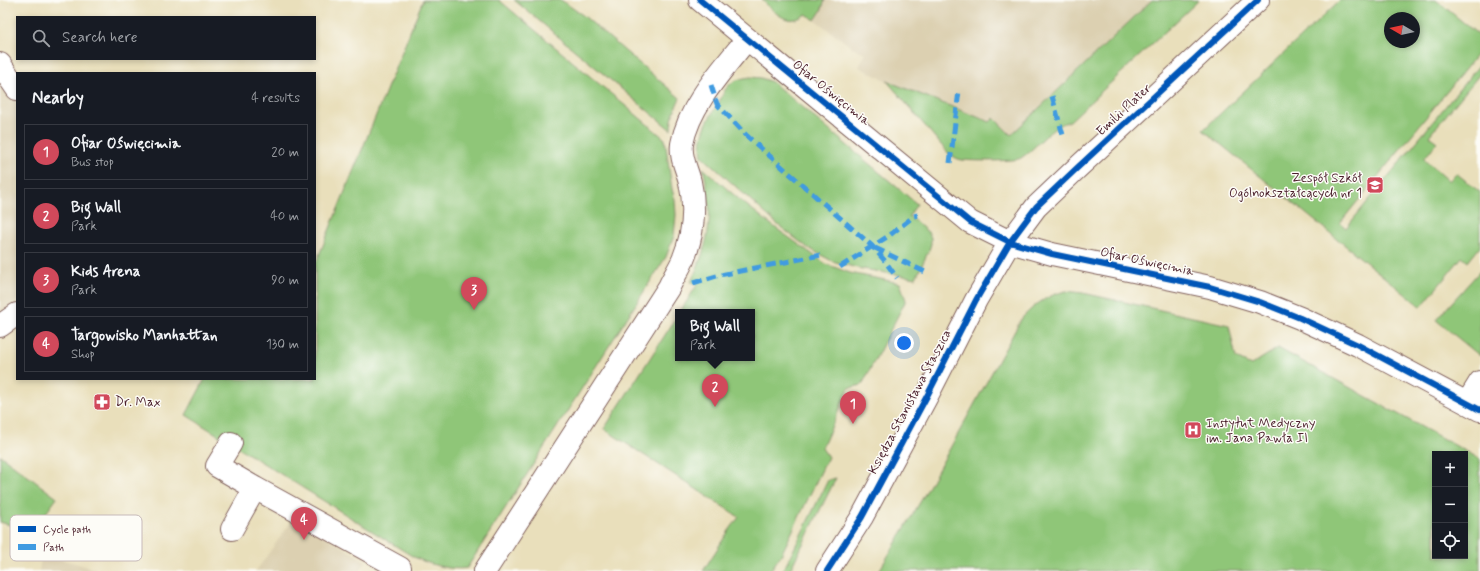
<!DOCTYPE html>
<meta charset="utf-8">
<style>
:root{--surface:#171b24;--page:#20242c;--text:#f1f3f6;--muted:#9ea1a6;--line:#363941;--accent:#d1495b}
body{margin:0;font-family:Mynerve,sans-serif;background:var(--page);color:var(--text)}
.controls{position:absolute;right:12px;bottom:12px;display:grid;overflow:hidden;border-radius:0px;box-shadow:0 2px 6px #0003}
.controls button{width:36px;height:36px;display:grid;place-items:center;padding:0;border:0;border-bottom:1px solid var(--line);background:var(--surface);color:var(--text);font:20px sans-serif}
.compass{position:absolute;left:1384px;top:12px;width:36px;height:36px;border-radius:50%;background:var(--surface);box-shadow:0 2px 6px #0003;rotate:279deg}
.you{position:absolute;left:904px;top:343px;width:14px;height:14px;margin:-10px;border:3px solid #fff;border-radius:50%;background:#1a73e8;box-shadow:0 0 0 6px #1a73e833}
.badge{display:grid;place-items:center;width:26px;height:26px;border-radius:50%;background:var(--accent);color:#fff;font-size:13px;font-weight:700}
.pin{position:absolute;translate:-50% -33px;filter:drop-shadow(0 1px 2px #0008)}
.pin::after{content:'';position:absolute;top:21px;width:14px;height:12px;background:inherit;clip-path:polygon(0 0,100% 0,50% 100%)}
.popup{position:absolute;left:675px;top:309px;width:80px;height:52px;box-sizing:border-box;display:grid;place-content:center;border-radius:0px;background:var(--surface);filter:drop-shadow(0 1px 3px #0005);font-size:13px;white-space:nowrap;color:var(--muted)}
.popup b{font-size:15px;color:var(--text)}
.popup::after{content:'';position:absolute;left:50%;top:100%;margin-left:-8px;border:8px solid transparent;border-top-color:var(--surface)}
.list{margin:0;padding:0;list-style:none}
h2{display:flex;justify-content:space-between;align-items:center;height:52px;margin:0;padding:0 16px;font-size:17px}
h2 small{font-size:13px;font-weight:400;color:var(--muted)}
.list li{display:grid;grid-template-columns:26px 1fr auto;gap:12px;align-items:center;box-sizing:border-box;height:56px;margin:0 8px 8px;padding:0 8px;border:1px solid var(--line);border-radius:0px}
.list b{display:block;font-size:15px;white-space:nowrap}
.list p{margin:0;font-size:13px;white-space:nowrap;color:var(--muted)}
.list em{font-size:13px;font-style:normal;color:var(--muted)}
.icon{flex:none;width:22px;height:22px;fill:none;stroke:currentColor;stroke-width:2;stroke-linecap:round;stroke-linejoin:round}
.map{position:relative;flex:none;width:1480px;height:571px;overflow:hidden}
.search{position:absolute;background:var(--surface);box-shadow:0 2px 6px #0003;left:16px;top:16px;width:300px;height:44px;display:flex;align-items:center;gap:10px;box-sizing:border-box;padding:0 14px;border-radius:0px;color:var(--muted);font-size:15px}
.panel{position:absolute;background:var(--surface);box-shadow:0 2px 6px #0003;left:16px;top:72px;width:300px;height:308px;border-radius:0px}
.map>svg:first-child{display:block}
.built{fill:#dcd0b1}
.green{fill:#8fc678;stroke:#6c7252;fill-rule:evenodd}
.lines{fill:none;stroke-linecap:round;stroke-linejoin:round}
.minor-casing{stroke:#82625d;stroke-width:24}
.minor{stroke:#fff;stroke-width:22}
.quiet{stroke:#409be1;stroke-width:5;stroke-dasharray:10 5;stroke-linecap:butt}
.cycleway-casing{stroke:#fdfcf7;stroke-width:8}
.cycleway{stroke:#0057b8;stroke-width:6}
.labels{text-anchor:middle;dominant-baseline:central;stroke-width:3;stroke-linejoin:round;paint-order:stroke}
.street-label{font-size:13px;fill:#4a1f2b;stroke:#fdfcf7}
.poi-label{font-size:13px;fill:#4a1f2b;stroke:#fdfcf7;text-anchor:start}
.key{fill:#fdfcf7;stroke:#c7baba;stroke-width:1}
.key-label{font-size:11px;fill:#4a1f2b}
</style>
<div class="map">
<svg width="1480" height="571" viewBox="0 0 1480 571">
<rect width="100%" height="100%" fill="#fdfcf7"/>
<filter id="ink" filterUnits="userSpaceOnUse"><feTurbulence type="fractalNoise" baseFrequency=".025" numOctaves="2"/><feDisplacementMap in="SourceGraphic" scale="8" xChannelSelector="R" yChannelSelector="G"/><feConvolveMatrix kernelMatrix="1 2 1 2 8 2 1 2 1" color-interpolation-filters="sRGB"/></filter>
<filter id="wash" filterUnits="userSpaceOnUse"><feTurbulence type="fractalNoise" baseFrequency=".012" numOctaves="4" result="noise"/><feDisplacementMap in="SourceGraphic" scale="16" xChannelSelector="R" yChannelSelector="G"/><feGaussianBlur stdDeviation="0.9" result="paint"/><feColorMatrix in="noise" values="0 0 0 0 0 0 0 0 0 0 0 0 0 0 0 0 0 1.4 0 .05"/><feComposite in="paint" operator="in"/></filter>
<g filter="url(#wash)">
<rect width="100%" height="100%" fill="#e9dfbb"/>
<path class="built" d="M825,0H1199L1070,121L1060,124L1019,159L972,161L957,158L948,153L887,81L859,67L865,53L853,48L815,20L821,11Z
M0,73L17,95V300L0,312Z
M294,518L366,561L360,571H256Z
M42,554L96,569V571H39Z"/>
<path class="green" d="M423,0H499L665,139L672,189L675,200L676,215L674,236L666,257L467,568C451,571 427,564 412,556L186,415L205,379H315V265Z
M514,0H561L584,16L680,98C675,108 671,119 671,130Z
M762,0H825L821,11L815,20L806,14C787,28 775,12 762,0Z
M1152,0H1199L1070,121C1049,127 1038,147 1021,158C1015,162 970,161 962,160C956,159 953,156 948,153L887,81L990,122L994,118L1011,135Z
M1340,0H1436L1480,36V51L1340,223L1346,228L1480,64V74L1429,136L1437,142L1424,159L1449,181L1456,173L1480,192V247L1468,262L1462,257L1421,307L1203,130ZM1390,18H1414V42H1390Z
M751,77L761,78L772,82L917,204L909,216L929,233L931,238V244L929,250L916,278L857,268L832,261L808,248L778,225L702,156C698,136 708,119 719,102C722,97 724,90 728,86C735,79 743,78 751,77Z
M703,168L740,200L773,226L826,264L850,273L900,283L906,300L862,385L849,388L822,448L828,457L781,555L770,571H703L728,532L739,517L604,429L678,315V358H752V312H680L697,285L691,282C711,238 714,215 703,168Z
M1480,271V356L1436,320Z
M1066,291L1083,293L1229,325L1236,358L1251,365L1278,348L1480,459V571H879L922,499L1022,318C1035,304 1048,295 1066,291ZM1435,454H1465V556H1435Z
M0,455L57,498L46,513L40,534L0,522Z
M836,478L792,566L789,571H781L787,563L828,480Z"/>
</g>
<g filter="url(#ink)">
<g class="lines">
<g class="minor-casing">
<path id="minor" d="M700,0L970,222L1010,242L1052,254L1210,287L1260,302L1300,318L1358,345L1480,410
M0,64L17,89
M0,326L17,314
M1467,403L1480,382
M231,443L217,466L255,488
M232,529L255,488L400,568
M485,571L669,287C673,278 679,269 683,260C693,236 696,208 690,182C687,169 680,158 682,144C689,105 723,69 747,39
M827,571L862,517L927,396L976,300L1010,242L1036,207L1076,169L1258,0"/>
</g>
<use href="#minor" class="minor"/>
<path class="quiet" d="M711,85L717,104L747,136L872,246L885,261L897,278
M1052,96L1063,135
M950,163L959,91
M875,248L925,272
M840,267L890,235L914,216L918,215
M693,283L720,275L821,255"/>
<g class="cycleway-casing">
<path id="cycleway" d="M700,0L970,222L1010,242L1052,254L1210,287L1260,302L1300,318L1358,345L1480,410
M827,571L862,517L927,396L976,300L1010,242L1036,207L1076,169L1258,0"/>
</g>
<use href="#cycleway" class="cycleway"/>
</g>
</g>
<defs>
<g id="school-square" transform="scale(0.9)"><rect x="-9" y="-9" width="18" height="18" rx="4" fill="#d1495b" stroke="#fdfcf7"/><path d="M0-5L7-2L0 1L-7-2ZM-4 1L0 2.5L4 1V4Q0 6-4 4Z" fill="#fff"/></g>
<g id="pharmacy-square" transform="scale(0.9)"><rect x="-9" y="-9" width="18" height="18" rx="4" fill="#d1495b" stroke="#fdfcf7"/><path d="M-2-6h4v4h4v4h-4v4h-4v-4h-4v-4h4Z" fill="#fff"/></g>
<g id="hospital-square" transform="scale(0.9)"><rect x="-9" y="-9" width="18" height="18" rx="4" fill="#d1495b" stroke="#fdfcf7"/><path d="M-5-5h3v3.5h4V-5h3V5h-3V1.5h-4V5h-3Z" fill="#fff"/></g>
</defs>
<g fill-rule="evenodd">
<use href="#school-square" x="1375" y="185"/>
<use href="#pharmacy-square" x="102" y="402"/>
<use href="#hospital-square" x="1193" y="430"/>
</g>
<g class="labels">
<g class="street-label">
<text transform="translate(831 93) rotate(39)">Ofiar Oświęcimia</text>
<text transform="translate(1124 110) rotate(-43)">Emilii Plater</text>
<text transform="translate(1147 262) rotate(12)">Ofiar Oświęcimia</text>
<text transform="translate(910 402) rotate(-62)">Księdza Stanisława Staszica</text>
</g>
<g class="poi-label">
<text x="1362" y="178" text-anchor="end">Zespół Szkół<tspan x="1362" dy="15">Ogólnokształcących nr 1</tspan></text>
<text x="115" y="402">Dr. Max</text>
<text x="1206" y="423">Instytut Medyczny<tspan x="1206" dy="15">im. Jana Pawła II</tspan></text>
</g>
</g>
<rect x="10" y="515" width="132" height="46" rx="6" class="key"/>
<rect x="18" y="526" width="18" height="6" fill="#0057b8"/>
<rect x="18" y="544" width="18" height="6" fill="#409be1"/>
<g class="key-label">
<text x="43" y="533">Cycle path</text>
<text x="43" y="551">Path</text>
</g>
</svg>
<div class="controls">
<button>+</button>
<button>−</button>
<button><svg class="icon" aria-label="locate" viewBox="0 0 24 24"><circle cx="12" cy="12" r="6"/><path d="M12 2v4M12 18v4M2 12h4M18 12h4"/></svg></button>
</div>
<svg class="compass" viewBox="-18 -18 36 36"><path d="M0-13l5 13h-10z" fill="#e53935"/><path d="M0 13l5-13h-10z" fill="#9ea1a6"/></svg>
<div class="you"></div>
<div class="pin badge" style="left:853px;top:424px">1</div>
<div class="pin badge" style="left:715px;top:407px">2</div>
<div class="popup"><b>Big Wall</b>Park</div>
<div class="pin badge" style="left:474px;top:310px">3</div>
<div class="pin badge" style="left:304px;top:540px">4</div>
<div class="search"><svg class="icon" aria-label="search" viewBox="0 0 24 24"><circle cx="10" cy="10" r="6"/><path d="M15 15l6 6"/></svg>Search here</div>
<section class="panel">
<h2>Nearby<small>4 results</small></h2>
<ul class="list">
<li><span class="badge">1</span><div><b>Ofiar Oświęcimia</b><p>Bus stop</p></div><em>20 m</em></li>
<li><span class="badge">2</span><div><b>Big Wall</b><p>Park</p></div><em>40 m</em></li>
<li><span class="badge">3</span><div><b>Kids Arena</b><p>Park</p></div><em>90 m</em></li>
<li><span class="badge">4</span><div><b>Targowisko Manhattan</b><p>Shop</p></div><em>130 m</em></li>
</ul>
</section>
</div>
